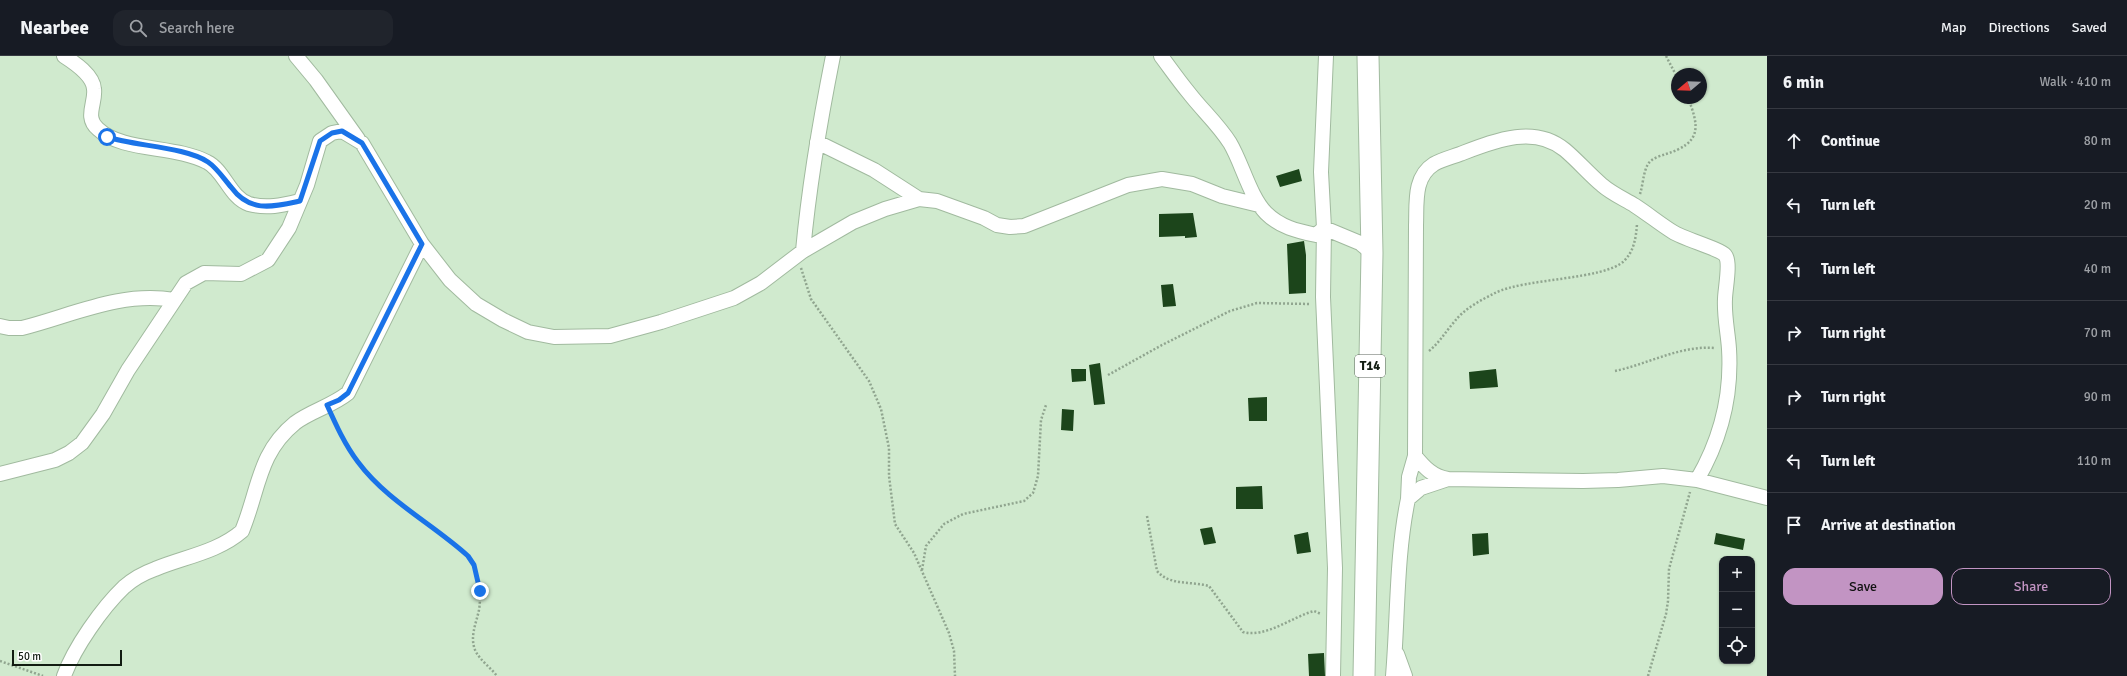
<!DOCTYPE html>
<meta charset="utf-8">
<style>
:root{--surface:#171b24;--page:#20242c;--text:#f1f3f6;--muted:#9ea1a6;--line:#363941;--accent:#c294c3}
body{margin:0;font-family:Signika,sans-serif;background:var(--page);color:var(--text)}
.controls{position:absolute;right:12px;bottom:12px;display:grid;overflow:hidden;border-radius:8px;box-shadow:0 1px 3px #0004}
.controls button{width:36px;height:36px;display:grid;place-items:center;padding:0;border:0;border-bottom:1px solid var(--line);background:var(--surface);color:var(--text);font:20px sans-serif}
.compass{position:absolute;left:1671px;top:12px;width:36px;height:36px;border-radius:50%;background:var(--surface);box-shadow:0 1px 3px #0004;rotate:251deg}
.scale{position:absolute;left:12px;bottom:10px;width:110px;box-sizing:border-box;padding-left:4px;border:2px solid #121c12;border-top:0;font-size:11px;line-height:14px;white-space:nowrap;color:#121c12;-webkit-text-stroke:3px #fff;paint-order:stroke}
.stop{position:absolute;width:12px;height:12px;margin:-9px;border:3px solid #1a73e8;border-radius:50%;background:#fff}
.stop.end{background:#1a73e8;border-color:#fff;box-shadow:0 1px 4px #0008}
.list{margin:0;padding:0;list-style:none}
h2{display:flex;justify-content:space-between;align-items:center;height:52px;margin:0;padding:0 16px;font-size:17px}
h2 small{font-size:13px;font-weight:400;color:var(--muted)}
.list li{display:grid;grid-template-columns:26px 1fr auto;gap:12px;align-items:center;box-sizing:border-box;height:64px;padding:0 16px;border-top:1px solid var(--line)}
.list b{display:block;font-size:15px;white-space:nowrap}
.list em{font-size:13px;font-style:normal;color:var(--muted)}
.actions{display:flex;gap:8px;padding:12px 16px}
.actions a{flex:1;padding:9px 0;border:1px solid var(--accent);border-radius:12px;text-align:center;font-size:14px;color:var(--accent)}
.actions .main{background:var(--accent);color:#111}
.icon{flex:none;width:22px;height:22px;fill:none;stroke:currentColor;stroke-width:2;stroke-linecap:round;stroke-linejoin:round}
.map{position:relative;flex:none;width:1767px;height:620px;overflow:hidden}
header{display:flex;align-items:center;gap:24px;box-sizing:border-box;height:56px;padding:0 20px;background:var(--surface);border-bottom:1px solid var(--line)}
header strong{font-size:19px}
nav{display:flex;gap:22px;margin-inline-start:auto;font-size:14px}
.search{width:280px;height:36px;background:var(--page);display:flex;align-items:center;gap:10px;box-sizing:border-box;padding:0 14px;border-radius:12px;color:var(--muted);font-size:15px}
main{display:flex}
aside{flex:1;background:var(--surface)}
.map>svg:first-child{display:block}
.building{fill:#1c451b}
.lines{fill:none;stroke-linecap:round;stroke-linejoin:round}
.minor-casing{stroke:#a1ba9f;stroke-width:16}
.highway-casing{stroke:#a1ba9f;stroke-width:23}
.path{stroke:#90a58f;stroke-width:2.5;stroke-dasharray:2 2;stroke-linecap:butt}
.minor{stroke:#fff;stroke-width:14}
.highway{stroke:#fff;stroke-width:21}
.route{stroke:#1a73e8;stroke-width:5}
.labels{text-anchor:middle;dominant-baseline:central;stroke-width:4;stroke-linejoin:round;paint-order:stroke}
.shield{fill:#fff;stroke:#596059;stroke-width:1}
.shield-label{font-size:13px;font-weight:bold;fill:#121c12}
</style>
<header>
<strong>Nearbee</strong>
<div class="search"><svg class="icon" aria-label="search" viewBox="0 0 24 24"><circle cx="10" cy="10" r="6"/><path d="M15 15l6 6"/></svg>Search here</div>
<nav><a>Map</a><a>Directions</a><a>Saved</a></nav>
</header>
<main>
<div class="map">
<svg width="1767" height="620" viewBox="0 0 1767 620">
<rect width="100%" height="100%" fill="#d0eace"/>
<path class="building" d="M1299,113L1302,125L1280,131L1276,120Z
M1193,157L1197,181L1185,182V180L1159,181V158Z
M1304,185L1306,199V237L1289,238L1287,188Z
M1173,228L1176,250L1163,251L1161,229Z
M1100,307L1105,348L1094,349L1089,309Z
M1071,313H1086V325L1072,326Z
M1496,313L1498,331L1470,333L1469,316Z
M1267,341V365H1249L1248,342Z
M1062,353L1074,354L1073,375L1061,374Z
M1262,430L1263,453H1236V431Z
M1212,471L1216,487L1204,489L1200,473Z
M1308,476L1311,496L1297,498L1294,479Z
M1488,477L1489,498L1473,500L1472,478Z
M1716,477L1745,483L1743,494L1714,488Z
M1324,597L1325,620H1309L1308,598Z"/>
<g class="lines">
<g class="minor-casing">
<path id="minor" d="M64,0C75,7 93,19 94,33C96,47 84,61 98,73C122,96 175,89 207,106C224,114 230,142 249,148C267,153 283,149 300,145
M296,0L316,24L358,83
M1161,0C1170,12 1179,25 1189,37C1202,54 1218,68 1230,87C1242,107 1250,141 1266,157C1280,171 1297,175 1316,179L1324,172L1360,187L1372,197
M1326,0L1321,116L1324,172L1323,241L1335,512L1333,620
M817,86L874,114L919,143
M803,195C809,130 820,65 833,0
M0,270L9,272H22C73,259 121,235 174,244
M1415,400C1424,411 1433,421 1448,423
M0,418L55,404L69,397L82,387L103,358L128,314L186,227L204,217L241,218L268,204L289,172L307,129L320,85L332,77L342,75L362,87L422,188L450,224L476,248L503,264L528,276L554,281L610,280L661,266L734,242L761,227L803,195L853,166L885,153L919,143L937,145L984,162L997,169L1010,171L1024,170L1128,129L1162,123L1192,128L1222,140L1259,149
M1408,443L1409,421L1415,400L1416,169C1417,148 1413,121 1434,108C1441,104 1452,101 1460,98C1494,85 1534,68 1565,94C1578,105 1589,118 1602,129C1611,137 1624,143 1634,149C1648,158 1660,168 1673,176C1684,183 1720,193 1725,199C1731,206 1725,234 1725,243C1724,260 1728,277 1729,293C1732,341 1721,383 1697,424
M1397,598L1405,620
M64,620C74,592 102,552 124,531C133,523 144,517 155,513C184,501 218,496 242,475C259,434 258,397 295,367C311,355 332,350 348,337L422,188
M1393,620C1398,561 1396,501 1408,443L1421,432L1448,423L1583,425L1618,424L1663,420L1697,424L1767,442"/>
</g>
<g class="highway-casing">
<path id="highway" d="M1364,620L1372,197L1368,0"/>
</g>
<path class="path" d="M1666,0L1677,21
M1640,138C1643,129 1643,117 1648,108C1652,102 1660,100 1666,98C1701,87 1700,72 1688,42
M801,212L811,243L869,325L881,353L889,392V420L895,468L914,497L949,577L954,595L955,620
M1429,295C1440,286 1446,275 1455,265C1464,253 1481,244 1495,237C1525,222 1604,224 1624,205C1634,195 1636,182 1637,168
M1615,315C1648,308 1681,289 1715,292
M1108,319L1162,289L1230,255L1257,247L1311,248
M333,362C342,382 352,400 366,417C395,450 436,470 468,500C478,516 482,535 479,554C476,568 469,582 476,596C481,605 491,612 497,620
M1147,460L1157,515C1170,530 1191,525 1209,530L1243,576C1266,582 1292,561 1314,555L1321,558
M922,514L926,490L944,468L963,458L1024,445L1033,437L1038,420L1041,364L1046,349
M0,605L43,620
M1648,620L1666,558L1668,545L1669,513L1690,436"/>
<use href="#minor" class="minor"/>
<use href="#highway" class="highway"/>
</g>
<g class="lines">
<path class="route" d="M107,81C135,90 186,91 208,106C217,112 224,123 231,131C250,157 272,151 300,145L320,85L332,77L342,75L362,87L422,188L348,337L339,344L327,349C336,369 345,389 358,406C387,445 433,468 468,500L474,509L480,535"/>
</g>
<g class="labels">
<rect class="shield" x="1355" y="299" width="30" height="22" rx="3"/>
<g class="shield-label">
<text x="1370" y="310">T14</text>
</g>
</g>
</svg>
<div class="controls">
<button>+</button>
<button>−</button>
<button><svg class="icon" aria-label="locate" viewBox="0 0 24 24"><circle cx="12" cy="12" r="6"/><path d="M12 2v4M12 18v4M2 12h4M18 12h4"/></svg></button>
</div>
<svg class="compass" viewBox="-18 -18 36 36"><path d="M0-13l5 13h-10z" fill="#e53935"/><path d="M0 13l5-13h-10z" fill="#9ea1a6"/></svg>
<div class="scale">50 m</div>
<div class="stop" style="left:107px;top:81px"></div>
<div class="stop end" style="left:480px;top:535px"></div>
</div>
<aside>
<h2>6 min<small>Walk · 410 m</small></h2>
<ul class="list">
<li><svg class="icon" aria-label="ahead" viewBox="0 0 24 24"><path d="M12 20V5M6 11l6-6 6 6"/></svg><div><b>Continue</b></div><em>80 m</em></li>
<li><svg class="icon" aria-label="left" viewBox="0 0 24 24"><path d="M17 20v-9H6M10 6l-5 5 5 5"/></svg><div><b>Turn left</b></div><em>20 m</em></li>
<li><svg class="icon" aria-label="left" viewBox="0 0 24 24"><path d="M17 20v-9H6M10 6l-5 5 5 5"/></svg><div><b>Turn left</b></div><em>40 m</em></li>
<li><svg class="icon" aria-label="right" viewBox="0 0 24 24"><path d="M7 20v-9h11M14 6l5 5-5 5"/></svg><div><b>Turn right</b></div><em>70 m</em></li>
<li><svg class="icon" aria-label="right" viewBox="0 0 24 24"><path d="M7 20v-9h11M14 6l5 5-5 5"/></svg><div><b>Turn right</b></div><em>90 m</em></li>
<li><svg class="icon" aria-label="left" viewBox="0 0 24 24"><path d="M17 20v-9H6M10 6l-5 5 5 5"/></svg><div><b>Turn left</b></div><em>110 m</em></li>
<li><svg class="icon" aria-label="arrive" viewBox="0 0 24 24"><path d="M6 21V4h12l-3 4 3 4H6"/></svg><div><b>Arrive at destination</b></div></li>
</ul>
<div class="actions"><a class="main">Save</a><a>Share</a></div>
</aside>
</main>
